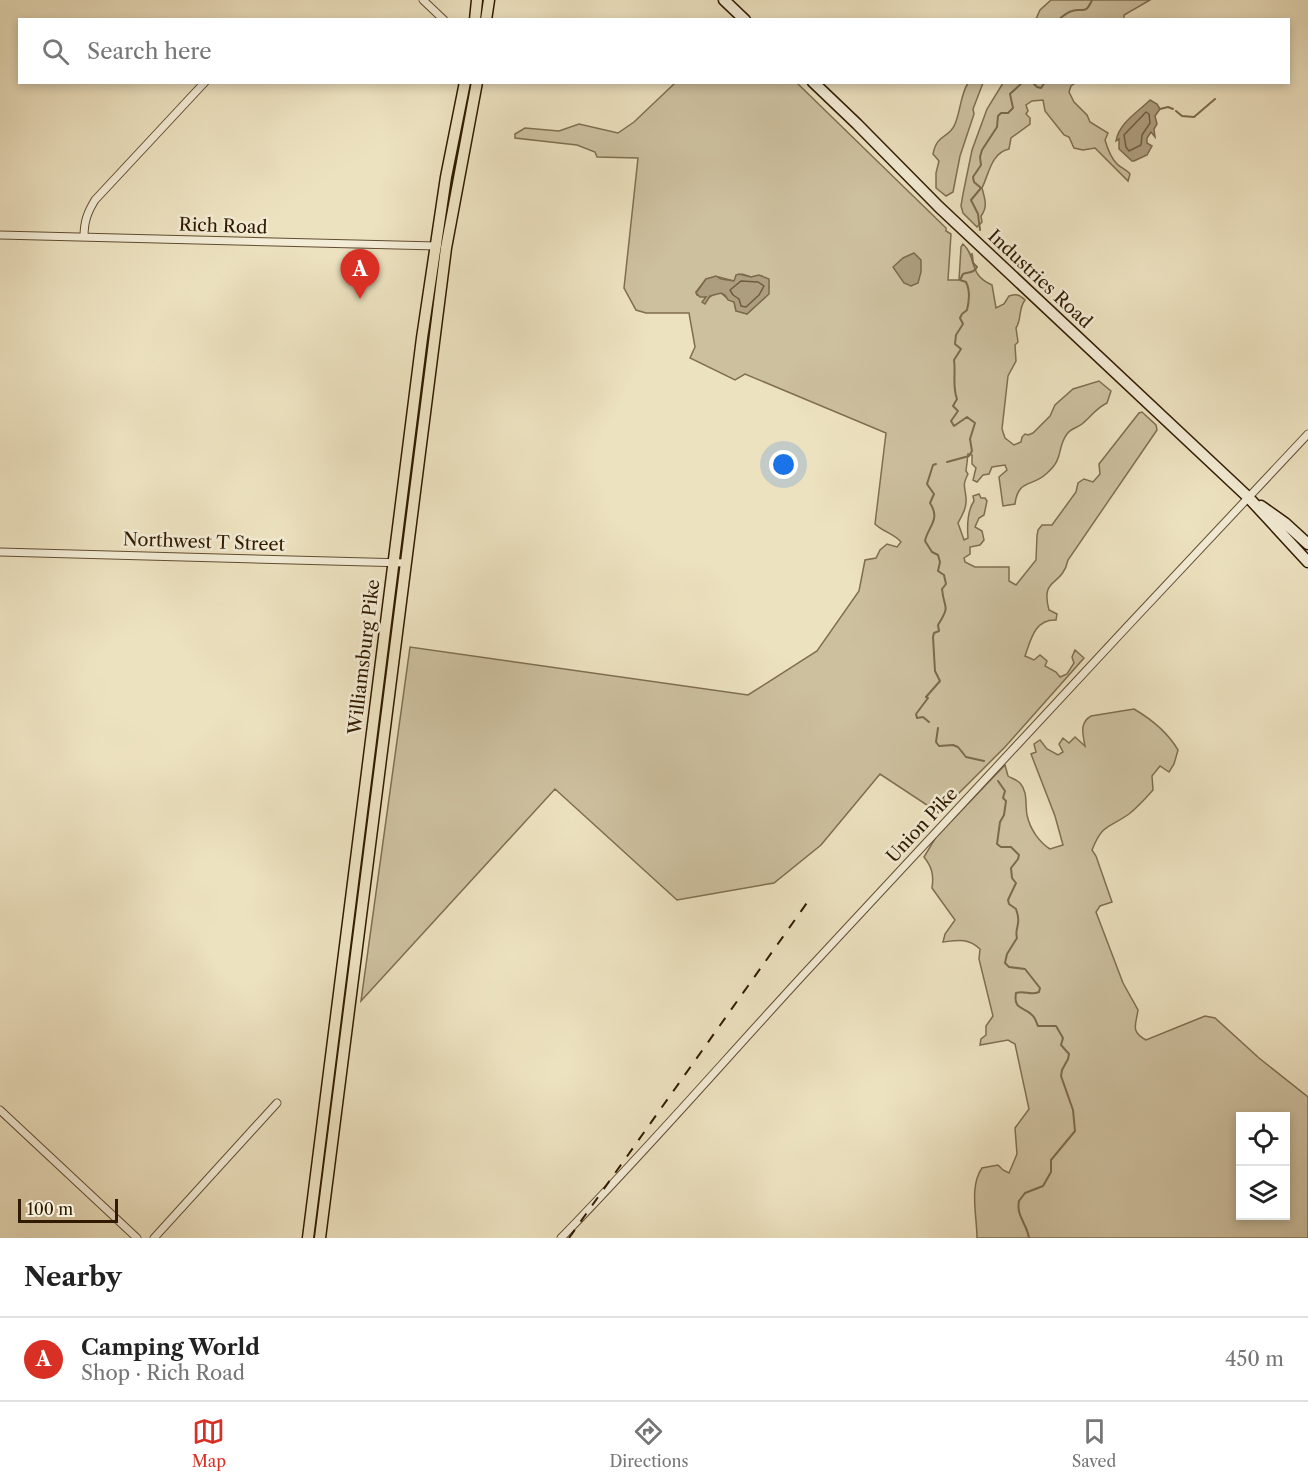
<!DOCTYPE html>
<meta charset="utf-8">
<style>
:root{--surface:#fff;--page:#f6f6f6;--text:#222;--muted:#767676;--line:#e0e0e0;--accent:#d93025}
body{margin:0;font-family:"Libre Caslon Text",serif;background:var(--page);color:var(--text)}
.controls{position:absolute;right:18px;bottom:18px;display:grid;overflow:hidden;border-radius:0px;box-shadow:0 3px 9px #0003}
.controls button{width:54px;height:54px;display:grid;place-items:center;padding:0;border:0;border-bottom:2px solid var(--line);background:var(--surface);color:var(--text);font:30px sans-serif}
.scale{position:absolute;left:18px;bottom:15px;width:100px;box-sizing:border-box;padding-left:6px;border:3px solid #311b00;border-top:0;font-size:16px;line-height:21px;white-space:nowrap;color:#311b00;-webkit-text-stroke:4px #f3ecd6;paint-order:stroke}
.you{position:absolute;left:784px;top:465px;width:21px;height:21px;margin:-15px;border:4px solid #fff;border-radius:50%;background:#1a73e8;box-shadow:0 0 0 9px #1a73e833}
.badge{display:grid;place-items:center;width:39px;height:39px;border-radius:50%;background:var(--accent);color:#fff;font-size:20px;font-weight:700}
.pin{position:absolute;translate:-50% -50px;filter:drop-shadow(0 2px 3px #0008)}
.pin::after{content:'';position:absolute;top:32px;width:21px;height:18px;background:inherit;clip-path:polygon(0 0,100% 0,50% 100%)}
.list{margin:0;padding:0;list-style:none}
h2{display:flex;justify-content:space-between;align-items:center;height:78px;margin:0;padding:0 24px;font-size:26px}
h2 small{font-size:20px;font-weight:400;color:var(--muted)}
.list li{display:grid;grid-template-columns:39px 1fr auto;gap:18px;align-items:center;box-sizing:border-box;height:84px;padding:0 24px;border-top:2px solid var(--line)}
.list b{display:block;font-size:22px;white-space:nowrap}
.list p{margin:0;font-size:20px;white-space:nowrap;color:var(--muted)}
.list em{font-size:20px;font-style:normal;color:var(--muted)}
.icon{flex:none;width:33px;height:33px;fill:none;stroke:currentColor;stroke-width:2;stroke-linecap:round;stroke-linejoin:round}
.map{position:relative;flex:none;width:1308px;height:1238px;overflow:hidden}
.search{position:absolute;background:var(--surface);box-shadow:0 3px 9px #0003;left:18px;right:18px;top:18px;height:66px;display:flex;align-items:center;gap:15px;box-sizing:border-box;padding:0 21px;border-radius:0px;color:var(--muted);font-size:22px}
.sheet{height:162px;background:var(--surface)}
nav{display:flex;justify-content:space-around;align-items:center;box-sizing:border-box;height:84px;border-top:2px solid var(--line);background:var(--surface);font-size:16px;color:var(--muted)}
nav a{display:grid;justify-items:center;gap:3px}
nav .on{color:var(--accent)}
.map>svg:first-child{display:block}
.green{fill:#cdc09f;stroke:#7f6e50;stroke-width:1.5;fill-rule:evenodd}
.water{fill:#ad9e7f;stroke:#7b6a4c;stroke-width:1.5}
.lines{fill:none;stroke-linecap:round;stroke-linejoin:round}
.shore{stroke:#6f5c40;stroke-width:1.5}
.stream{stroke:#7b6a4c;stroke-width:2}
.street-casing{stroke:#604d30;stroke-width:9}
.secondary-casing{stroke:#311b00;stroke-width:13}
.primary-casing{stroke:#311b00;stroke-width:13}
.street{stroke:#f3ecd6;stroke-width:7}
.secondary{stroke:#f3ecd6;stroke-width:10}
.primary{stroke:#ede2c0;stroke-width:10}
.rail{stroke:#311b00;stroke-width:2;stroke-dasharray:10 10;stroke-linecap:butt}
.labels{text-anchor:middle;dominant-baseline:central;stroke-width:5;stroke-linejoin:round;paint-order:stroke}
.street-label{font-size:18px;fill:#311b00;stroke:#f3ecd6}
</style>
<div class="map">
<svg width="1308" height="1238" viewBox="0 0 1308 1238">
<rect width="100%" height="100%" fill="#ede2c0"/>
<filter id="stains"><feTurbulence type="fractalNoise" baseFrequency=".00333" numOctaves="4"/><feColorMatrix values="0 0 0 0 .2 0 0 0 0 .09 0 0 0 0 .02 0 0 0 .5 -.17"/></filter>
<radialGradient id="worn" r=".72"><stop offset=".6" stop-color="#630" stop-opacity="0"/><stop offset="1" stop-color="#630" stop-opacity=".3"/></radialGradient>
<path class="green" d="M1051,0H1150L1124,15V19H1036L1040,10Z
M675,83H797L946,228V231L951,234L948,280H959L961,247L963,244C978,258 967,274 992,285L996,308L1004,304L1009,296C1016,294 1019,294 1025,300C1018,309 1022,319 1016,328L1018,342L1015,345L1016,361L1008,376L1002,429L1005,438L1014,445L1021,442L1022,437L1025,434L1028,435L1033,433L1050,416L1055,405L1073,389L1099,381L1111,391L1107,403C1096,408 1091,417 1082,424C1077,428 1071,428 1067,434C1056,449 1065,458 1046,474C1032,487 1018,479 1015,504L1003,506L999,477L1007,470L1005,465L992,467L989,474L983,475L977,482L973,480L976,468L972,464V455L968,454L966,471L968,474C962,486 965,486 966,498C967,508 962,515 958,523L964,540L968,538C967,525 967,511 974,501L973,496L979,494L981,498H985L987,501L984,515L979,518L975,527L982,531L984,540L980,545L970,547V554L964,558L965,562L975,567H1009V581L1016,585L1036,560L1037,536L1038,530L1042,525H1052L1076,492L1078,483L1084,479L1093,482L1100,474L1099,464L1139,413L1142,412L1156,425L1157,430L1068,560C1062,588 1040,576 1049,610L1057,614L1056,620C1035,619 1031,639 1025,656L1034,660L1040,655L1047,661L1045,666L1056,672L1060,677L1067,674L1074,663L1072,657L1075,650L1084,658L1005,747L939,813L880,774L821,845L774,883L677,900L555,789L361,1001L410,647L748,695L817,651L859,591L865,560L876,558L880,550L887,544L897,547L901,542C893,533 883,532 875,524L886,433L745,374L735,380L690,358L695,347L689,313H646L636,310L624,288L638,158L597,157L595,152L577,145L515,138V134L525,128L559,131L579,124L618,133L634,122ZM742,274L751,277L762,276L769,287L764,298L747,314L736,311L734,301L727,298L721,293L714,294L703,302L706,297L697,295L696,292L706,279L719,277L734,281Z
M968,83H983L973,109L974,114L960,156L953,192L946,196L936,188V173L939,161L933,154C937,133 949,139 955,124C961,110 960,96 968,83Z
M1003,83H1075L1071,86L1069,92L1074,102L1087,115L1090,122L1108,133L1105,140C1107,147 1111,158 1117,164C1121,168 1126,169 1130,174L1128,181L1095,148L1083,150L1074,148L1069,137L1064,135L1045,111L1043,100L1032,101L1026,105L1028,111L1026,114L1030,118V124L1011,138L1009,149C991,153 989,174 982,188C985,199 988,207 981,216L982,222L977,227L963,213L961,206L963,194L972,150L987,109Z
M1134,709C1151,719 1168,733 1178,750L1174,764L1169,772L1160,766L1152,776L1153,790C1145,799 1138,807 1129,814C1108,829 1103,823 1092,850L1096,856L1112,902L1100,906L1096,912L1123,983L1138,1010C1136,1025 1130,1031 1146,1040L1205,1016L1215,1018L1259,1058L1308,1097V1238H977C977,1216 969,1186 982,1168L998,1165L1003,1170L1009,1173L1017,1154L1015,1128L1029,1109L1015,1044L1008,1040L980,1045L981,1039L986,1035V1026L993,1016L979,959L980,949C968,938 959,940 943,942L945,934L955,920L932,888C934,875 932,867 924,857L936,837L1005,765L1008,776C1011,778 1017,780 1020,783C1028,792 1025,804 1027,815C1030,829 1039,842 1050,849L1063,845L1055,816L1031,754L1036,752L1034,744L1040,740L1047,749L1058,755L1063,752L1059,744L1063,738L1069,743L1075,737L1085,746C1083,734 1079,723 1091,716ZM1240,1116H1286V1216H1240Z"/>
<path class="water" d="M1150,100L1157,104L1160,109L1155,116L1157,124L1154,129L1155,137L1151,132L1147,138V143L1152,146L1147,155L1134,161H1132L1119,149V139L1116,141C1119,123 1138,112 1150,100Z
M914,253L921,260V272L918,283L911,286L904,283L893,267L903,258Z
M739,274L751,277L759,275L769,279V294L747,314L736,311L734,302L728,300L725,295L721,293L710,296L705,304L702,302L706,297H700L696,293L706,279L716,276L721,279L734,281L736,275Z"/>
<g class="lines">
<path class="shore" d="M1146,112L1149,114L1150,123L1142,135L1141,145L1129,151L1126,147L1124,135Z
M741,281L758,282L764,286L759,295L746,307L741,306L739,299L733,295L730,290Z"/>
<path class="stream" d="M1058,20C1062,17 1067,12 1072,11C1083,7 1085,16 1092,0
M1032,82L1037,87L1041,88L1045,82
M1160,109L1168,107L1173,109
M1176,111L1182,116L1194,117L1215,99
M980,230L978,214L971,200L981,188L974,182L973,177L981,165L980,157L982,150L997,127L998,116L1001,113H1008L1013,108L1010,94L1023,82
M947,462L969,456L972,451L970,439L975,423L967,417L954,426L951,421L958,411L953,406L957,399C952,386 956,373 954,360L961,349L955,344L956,335L963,324L960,318L962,314L967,310C969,302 970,290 966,282L960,280L963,274C969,272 974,273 977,267L973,263L972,254
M929,722L923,717L917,718L916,714L928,698L926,697L940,681L935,671L933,637L934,633L939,631L938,625C951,604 944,610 942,589L946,584L944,575L938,571L940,562L938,555L932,552L925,541C928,526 941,520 930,503L934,494L927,484L933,465L936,464
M938,728L936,742L939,746L953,745L958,747L966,757L984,761
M998,781L1005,791L1003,798L1006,801L1004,815L1000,822L997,844L1001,847H1011L1019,855L1018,859L1011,868L1012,878L1016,883L1008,900L1009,904L1016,909C1022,925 1014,928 1017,938L1007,954L1005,963L1009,967L1025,969L1040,988L1039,992C1030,996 1025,990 1016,993C1013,1011 1025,1006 1033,1016C1036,1019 1036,1022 1038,1026H1056L1063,1038L1061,1045L1069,1054L1068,1059L1062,1070L1061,1076L1073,1110L1075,1131L1051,1160V1172L1043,1186L1025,1193L1019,1201C1016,1216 1027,1224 1029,1238"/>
<g class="street-casing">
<path id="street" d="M423,0L444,20
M0,235L437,246
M84,237C84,222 87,213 95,200L205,82
M0,552L406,563
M0,1110L137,1238
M154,1238L277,1103
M561,1238C645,1152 723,1062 804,974C971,794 1139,613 1308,434"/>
</g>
<g class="secondary-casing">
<path id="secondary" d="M724,0L745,20
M813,82L857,124L939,207L1248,497L1308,562
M1261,506L1285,523L1308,544"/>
</g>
<g class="primary-casing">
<path id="primary" d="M475,20L477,0
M486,20L489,0
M308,1238L422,338L446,177L465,82
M320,1238L446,248L477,82"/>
</g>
<use href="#street" class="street"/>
<use href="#secondary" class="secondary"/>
<use href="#primary" class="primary"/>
<path class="rail" d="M569,1238L809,900"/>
</g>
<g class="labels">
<g class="street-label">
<text transform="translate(223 226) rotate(2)">Rich Road</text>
<text transform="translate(1040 279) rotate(43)">Industries Road</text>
<text transform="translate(204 542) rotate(2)">Northwest T Street</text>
<text transform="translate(364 657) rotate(-83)">Williamsburg Pike</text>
<text transform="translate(922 825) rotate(-47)">Union Pike</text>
</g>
</g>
<rect width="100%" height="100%" filter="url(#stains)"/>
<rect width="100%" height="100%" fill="url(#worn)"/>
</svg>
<div class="controls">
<button><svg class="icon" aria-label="locate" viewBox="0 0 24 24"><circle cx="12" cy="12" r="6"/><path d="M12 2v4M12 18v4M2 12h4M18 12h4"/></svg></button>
<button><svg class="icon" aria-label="layers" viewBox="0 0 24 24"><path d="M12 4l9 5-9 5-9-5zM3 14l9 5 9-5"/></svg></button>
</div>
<div class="scale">100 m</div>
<div class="you"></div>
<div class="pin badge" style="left:360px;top:299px">A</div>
<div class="search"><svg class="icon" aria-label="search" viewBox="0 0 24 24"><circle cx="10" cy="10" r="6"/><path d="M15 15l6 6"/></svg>Search here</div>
</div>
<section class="sheet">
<h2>Nearby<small></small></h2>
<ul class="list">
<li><span class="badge">A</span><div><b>Camping World</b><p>Shop · Rich Road</p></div><em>450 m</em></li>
</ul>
</section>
<nav>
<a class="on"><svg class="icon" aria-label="map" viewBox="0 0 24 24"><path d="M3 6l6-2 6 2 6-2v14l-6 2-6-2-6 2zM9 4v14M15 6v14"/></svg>Map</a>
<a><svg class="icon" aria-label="directions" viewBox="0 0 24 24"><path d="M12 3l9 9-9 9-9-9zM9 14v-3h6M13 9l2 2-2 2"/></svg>Directions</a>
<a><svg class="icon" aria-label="saved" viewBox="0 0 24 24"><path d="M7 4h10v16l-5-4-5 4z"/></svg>Saved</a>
</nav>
